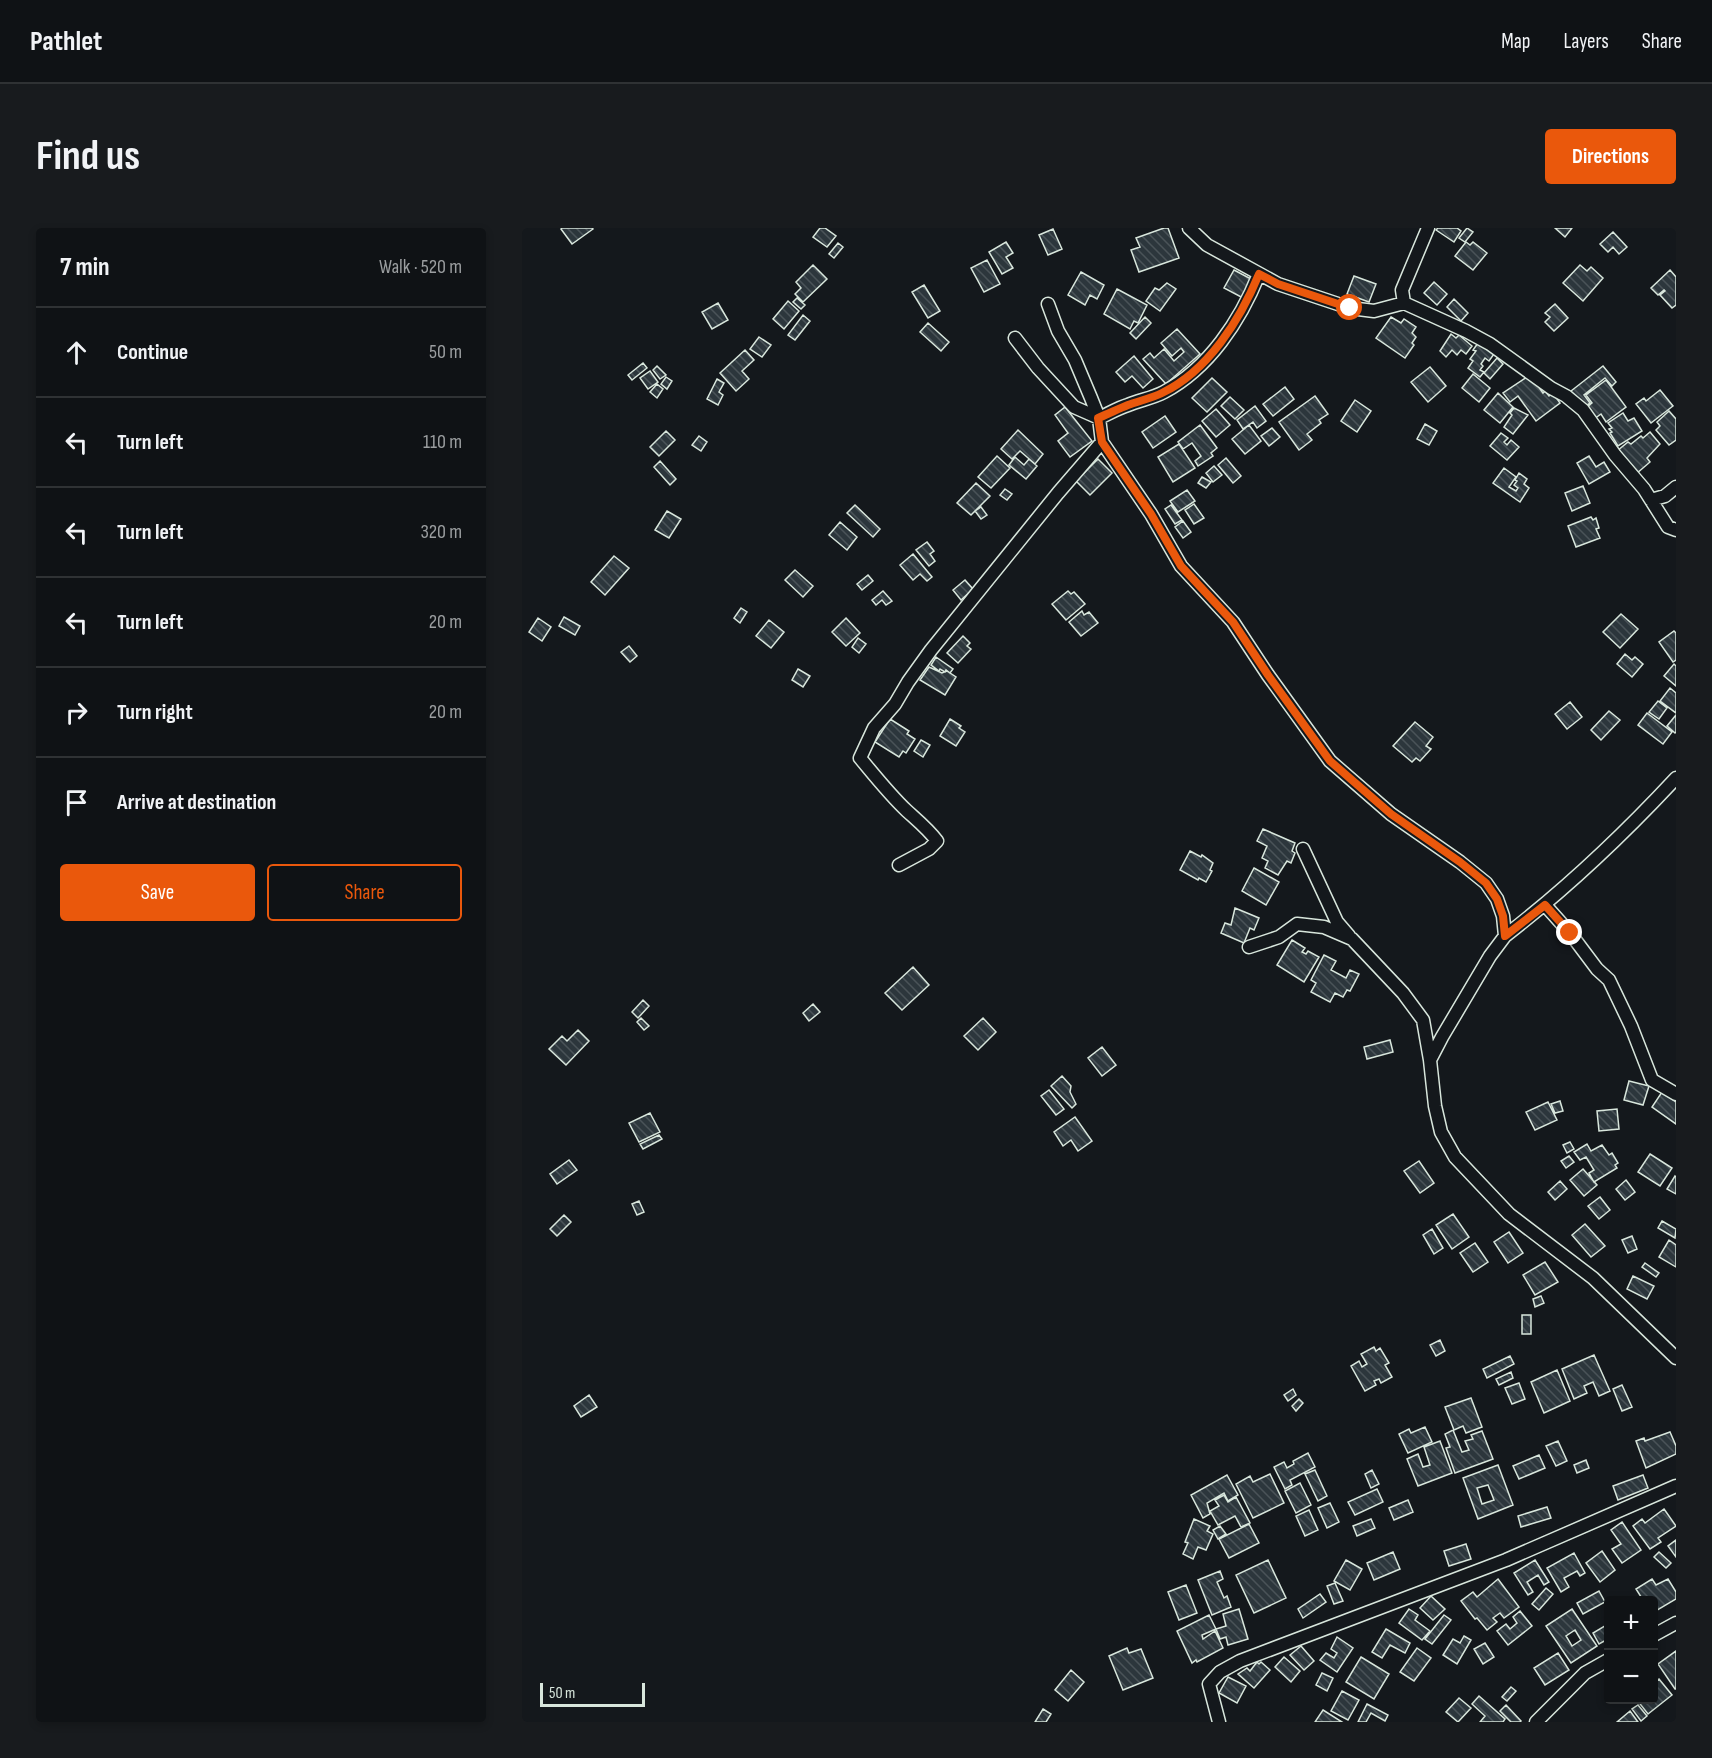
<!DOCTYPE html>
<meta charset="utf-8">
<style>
:root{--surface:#0f1215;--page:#181b1e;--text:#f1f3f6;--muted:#9b9ea0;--line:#2f3234;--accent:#ea580c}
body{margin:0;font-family:"Sofia Sans Condensed",sans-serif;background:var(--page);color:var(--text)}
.controls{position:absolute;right:18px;bottom:18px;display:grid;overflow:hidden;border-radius:6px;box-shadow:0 3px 9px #0003}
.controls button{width:54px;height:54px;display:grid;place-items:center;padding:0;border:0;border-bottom:2px solid var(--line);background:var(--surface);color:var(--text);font:30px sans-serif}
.scale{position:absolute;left:18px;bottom:15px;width:105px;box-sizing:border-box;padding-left:6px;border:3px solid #d8e6dc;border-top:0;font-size:16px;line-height:21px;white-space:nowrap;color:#d8e6dc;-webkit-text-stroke:4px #14181c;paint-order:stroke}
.stop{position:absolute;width:18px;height:18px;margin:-14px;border:4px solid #ea580c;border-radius:50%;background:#fff}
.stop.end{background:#ea580c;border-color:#fff;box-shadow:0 2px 6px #0008}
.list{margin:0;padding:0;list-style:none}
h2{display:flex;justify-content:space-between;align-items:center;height:78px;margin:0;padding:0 24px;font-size:26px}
h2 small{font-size:20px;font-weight:400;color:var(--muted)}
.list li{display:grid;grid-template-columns:39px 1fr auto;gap:18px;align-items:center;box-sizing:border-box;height:90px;padding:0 24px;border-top:2px solid var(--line)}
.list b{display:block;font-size:22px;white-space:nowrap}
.list em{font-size:20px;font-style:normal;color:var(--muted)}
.actions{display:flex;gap:12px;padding:18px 24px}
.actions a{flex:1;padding:14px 0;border:2px solid var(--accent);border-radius:6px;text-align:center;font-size:21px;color:var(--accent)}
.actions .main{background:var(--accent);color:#fff}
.icon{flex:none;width:33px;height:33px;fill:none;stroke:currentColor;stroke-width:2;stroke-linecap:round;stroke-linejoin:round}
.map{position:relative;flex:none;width:1154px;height:1494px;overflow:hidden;border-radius:6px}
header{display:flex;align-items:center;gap:36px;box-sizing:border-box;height:84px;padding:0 30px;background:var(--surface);border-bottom:2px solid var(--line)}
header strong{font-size:28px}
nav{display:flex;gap:33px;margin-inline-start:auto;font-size:21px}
.intro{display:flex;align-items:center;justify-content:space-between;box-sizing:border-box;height:144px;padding:0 36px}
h1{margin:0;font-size:42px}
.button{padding:15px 27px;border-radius:6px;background:var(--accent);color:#fff;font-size:21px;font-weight:700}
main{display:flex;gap:36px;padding:0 36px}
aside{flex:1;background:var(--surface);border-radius:6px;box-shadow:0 3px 9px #0003}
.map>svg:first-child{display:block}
.building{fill:url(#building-back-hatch);stroke:#d8e6dc;stroke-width:1.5;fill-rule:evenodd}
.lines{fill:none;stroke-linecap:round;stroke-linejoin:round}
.minor-casing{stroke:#d8e6dc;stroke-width:15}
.minor{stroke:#14181c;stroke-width:12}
.route{stroke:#ea580c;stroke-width:8}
</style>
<header>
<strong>Pathlet</strong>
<nav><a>Map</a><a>Layers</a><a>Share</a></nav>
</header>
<div class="intro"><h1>Find us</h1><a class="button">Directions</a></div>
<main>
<aside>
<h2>7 min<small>Walk · 520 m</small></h2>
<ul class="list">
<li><svg class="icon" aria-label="ahead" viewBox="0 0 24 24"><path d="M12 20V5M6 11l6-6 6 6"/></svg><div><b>Continue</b></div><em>50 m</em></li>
<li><svg class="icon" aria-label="left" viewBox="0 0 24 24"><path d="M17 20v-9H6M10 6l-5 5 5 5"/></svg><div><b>Turn left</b></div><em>110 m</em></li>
<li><svg class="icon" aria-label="left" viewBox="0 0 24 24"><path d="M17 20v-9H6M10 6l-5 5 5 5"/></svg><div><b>Turn left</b></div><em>320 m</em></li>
<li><svg class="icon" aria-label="left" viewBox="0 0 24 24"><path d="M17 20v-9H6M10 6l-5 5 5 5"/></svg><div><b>Turn left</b></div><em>20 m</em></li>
<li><svg class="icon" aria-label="right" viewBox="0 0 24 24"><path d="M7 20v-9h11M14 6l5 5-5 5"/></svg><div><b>Turn right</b></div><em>20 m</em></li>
<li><svg class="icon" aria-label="arrive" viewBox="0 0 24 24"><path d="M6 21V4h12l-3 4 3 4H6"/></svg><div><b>Arrive at destination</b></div></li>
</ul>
<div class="actions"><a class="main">Save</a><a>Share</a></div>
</aside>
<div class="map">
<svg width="1154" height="1494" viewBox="0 0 1154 1494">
<defs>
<pattern id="building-back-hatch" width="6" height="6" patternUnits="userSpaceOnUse" patternTransform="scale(1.5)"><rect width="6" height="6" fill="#2c363c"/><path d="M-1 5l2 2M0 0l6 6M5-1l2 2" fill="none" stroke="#4a5358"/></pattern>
</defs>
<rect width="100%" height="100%" fill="#14181c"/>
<path class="building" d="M40,0H70L71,1L50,16L39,1Z
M298,0H303L314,8L305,19L291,9Z
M642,0H646L657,30L617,44L609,22L618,19L614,10Z
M916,0H935L939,3L932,14L914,2Z
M945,0L951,4L943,14L937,10Z
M1033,0H1050L1043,9Z
M531,1L540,21L526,27L517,7Z
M1091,4L1105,19L1097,26L1091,19L1086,24L1078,16Z
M484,14L491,25L484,29L491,40L480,46L467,24Z
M944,14L948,17L951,14L965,25L951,42L933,28Z
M316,15L321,19L312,30L307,26Z
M465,32L478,56L462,64L449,40Z
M291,37L305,51L281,74L273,66L279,60L274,54Z
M1058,37L1065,43L1069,39L1081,50L1061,73L1041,55Z
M712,42L731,52L721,70L702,60Z
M1148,42L1154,49V77L1150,80L1138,67L1143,63L1142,62L1136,67L1129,60Z
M559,44L582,57L575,71L568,67L563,77L546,67Z
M832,48L854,56L847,74L825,66Z
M912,54L925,66L915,77L902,65Z
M645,55L654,61L638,83L624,73L633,60L637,62Z
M402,57L418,83L406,90L390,64Z
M595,61L625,77L616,95L612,93L608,101L582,86Z
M275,70L283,77L279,81L271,74Z
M932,71L946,85L939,93L925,79Z
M266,73L277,83L262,101L251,91Z
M196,75L206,92L190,101L180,84Z
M1033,76L1046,90L1032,103L1023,94L1028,89L1023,85Z
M281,87L288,93L273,112L266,107Z
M623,89L629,95L614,111L608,105Z
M869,89L879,95L882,91L894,99L890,105L894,109L890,115L892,117L883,130L854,110Z
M406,95L427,114L419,123L398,104Z
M655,101L678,126L644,156L621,131L628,125L632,130L642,121L652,133L662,124L659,120L650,128L639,115Z
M929,106L934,110L937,107L950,118L944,126L939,122L935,127L930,122L924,129L918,123Z
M237,109L249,117L240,129L228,121Z
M956,115L972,126L967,133L963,130L959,136L961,138L958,142L962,144L958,149L946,140L951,133L948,131L954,123L951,122Z
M223,122L232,132L220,143L227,151L214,163L198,145Z
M612,128L631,151L621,160L610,148L603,154L594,144Z
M975,130L981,136L968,151L962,145Z
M121,135L125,140L110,152L106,147Z
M135,138L144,147L138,151L131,142Z
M1081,138L1094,154L1090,158L1083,150L1062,167L1068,175L1062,179L1049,163Z
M908,139L924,158L906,174L889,154Z
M128,143L136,154L126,161L118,150Z
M951,146L968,160L957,174L940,160Z
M1008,147L1021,165L1023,163L1027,168L1031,165L1038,175L1014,193L996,168L988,174L981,165Z
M144,149L150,153L145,161L139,156Z
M690,150L705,164L685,184L670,170Z
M195,151L202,155L197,164L201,167L196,177L185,171Z
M1084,152L1104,179L1084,194L1079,186L1072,191L1064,180L1070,175L1064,167Z
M135,156L141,161L135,170L128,164Z
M763,159L772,171L751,188L741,176Z
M1138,162L1151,178L1129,195L1114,176L1122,170L1124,173Z
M976,165L991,179L978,195L962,182Z
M793,168L806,186L797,192L799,195L785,206L790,212L777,222L757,194Z
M708,169L722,182L713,191L699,178Z
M833,172L849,183L835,204L819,193Z
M733,178L744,193L735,200L731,194L721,201L715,192Z
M543,179L570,213L548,229L536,213L546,205L533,187Z
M992,180L1006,187L991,206L982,199L990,187L988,185Z
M694,181L708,197L694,209L680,193Z
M1147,183L1154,191V212L1147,217L1134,202L1138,198L1135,194Z
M1101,185L1106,193L1112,190L1120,203L1096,218L1088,205L1090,204L1087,201L1090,200L1086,195Z
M643,188L654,204L631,220L620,204Z
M903,196L915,203L907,217L895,211Z
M678,197L695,220L689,225L691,228L676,238L673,233L679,228L670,215L661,221L656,214Z
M727,197L739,213L723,226L710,211Z
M750,200L758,209L747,218L739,208Z
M496,202L521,226L513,236L498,223L490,231L479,221Z
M144,203L153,212L137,228L128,219Z
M1128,204L1138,216L1125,230L1128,234L1114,246L1095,223L1106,214L1109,216L1119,208L1121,210Z
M979,205L986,210L982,214L985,217L989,212L997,219L985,232L968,218Z
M177,208L185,214L179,223L170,217Z
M657,216L673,240L651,254L636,229Z
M475,228L488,240L469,260L456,249Z
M1067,228L1074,239L1082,234L1088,244L1067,256L1055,235Z
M493,229L502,237L507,231L515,238L504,251L487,237Z
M704,230L719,248L711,255L696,237Z
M576,231L590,245L568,267L554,253Z
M138,233L154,251L148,257L132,239Z
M692,238L700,247L691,254L684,245Z
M982,240L994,249L987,259L994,263L996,260L992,257L995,253L993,252L997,245L1005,251L1002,256L1007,260L998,274L971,255Z
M680,249L689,254L684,260L676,255Z
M454,255L468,268L449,287L435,275Z
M1061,258L1068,275L1050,283L1043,265Z
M483,261L490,266L485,272L478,267Z
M665,262L673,273L656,284L648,273Z
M672,276L682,290L672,296L663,282Z
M333,277L358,301L351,309L325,285Z
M649,277L660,292L653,296L643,281Z
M459,279L465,287L459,291L453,283Z
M145,283L159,291L147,310L133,302Z
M1069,289L1071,292L1074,290L1077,300L1074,301L1078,310L1054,319L1046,298Z
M661,293L669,304L661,310L653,299Z
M318,294L335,309L325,322L307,307Z
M405,314L412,323L408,326L413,333L407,338L394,322Z
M391,326L410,349L405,353L398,346L391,352L378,337Z
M92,328L107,340L83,367L69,354Z
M273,342L291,358L281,369L263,352Z
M346,347L351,353L340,362L335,356Z
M443,352L451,361L439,372L431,362Z
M361,363L370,373L364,377L360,372L354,377L350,372Z
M546,363L549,366L552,364L563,376L544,392L530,376Z
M219,380L225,384L218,395L212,390Z
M560,383L562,387L567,384L576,395L559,408L547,394Z
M1099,386L1116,401L1098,420L1081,404Z
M42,389L58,398L53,407L37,398Z
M16,390L29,399L20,413L7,404Z
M324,390L338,405L324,418L310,404Z
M247,392L262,404L249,420L234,408Z
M1152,403L1154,405V432L1151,434L1137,414Z
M441,408L448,415L445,418L449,421L436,435L425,425Z
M336,410L344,416L337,425L330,419Z
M107,418L115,428L108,434L99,424Z
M1103,426L1110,432L1113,429L1121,436L1110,449L1095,436Z
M414,429L431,441L428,445L424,442L423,444L418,441L417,443L409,437Z
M1152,436L1154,438V458L1142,448Z
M407,439L420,445L425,443L434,449L423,467L398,452Z
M276,441L288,448L281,459L270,452Z
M1148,460L1154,465V485L1138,473Z
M1136,473L1145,480L1137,491L1127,484Z
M1048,474L1060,489L1045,501L1033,486Z
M1087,483L1098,492L1079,512L1069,502Z
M1125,485L1150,504L1141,516L1116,497Z
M1154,487V504L1153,505L1145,498Z
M368,491L387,503L385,506L393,511L384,525L381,523L377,529L353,514Z
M428,491L439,498L437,500L443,504L434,518L418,508Z
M893,494L911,509L904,518L909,521L898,533L894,530L890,534L871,518Z
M399,512L408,517L401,529L392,523Z
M741,601L773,615L770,623L773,625L769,635L765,633L756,647L743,640L746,633L740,630L745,618L735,613Z
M668,623L679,629L680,627L691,635L688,642L690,643L684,654L677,650L676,652L658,642Z
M732,640L757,654L744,677L720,663Z
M713,680L737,690L732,702L728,700L722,715L699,705L703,695L709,697Z
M770,712L783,720L780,724L784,726L786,723L797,729L782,754L755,737Z
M802,727L814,733L809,742L824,750L828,742L837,746L828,763L825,762L821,769L813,765L808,774L789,764L794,755L789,752Z
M391,739L407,757L380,782L363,765Z
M121,772L127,778L116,790L110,784Z
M291,776L298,784L287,793L281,785Z
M119,790L127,798L122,802L115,794Z
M461,790L474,804L456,822L442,808Z
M56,802L67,813L44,837L27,821L40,808L45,813Z
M868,812L871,824L845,831L842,819Z
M580,819L594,837L580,848L566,830Z
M540,848L549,858L548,864L554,876L550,880L529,858Z
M1107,853L1127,858L1121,877L1102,872Z
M527,862L542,881L534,887L519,868Z
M1140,864L1154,874V896L1130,879Z
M1038,873L1041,883L1033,885L1029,876Z
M1026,874L1035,892L1013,902L1004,884Z
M1095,881L1097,901L1077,903L1075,883Z
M128,885L138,904L117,914L107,895Z
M553,889L570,913L556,923L549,912L541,918L532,904Z
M137,907L140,911L121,921L118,916Z
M1048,914L1052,921L1045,925L1041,917Z
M1065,916L1069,923L1080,917L1087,927L1090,925L1096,935L1093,937L1095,940L1072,954L1067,945L1072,942L1064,929L1058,932L1052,924Z
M1128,926L1150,940L1138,958L1116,944Z
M1047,928L1052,934L1044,940L1039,933Z
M47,932L55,942L35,956L28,946Z
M897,933L912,955L898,965L882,943Z
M1061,941L1075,957L1062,968L1048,952Z
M1153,948L1154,949V966L1145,961Z
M1104,952L1113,964L1103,972L1094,961Z
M1038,953L1045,961L1033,972L1026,964Z
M1078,969L1088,982L1077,991L1066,978Z
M117,973L122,984L115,987L110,976Z
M931,986L947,1009L930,1021L914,997Z
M42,987L49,994L35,1008L28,1001Z
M1140,993L1154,1001L1153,1010L1136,1000Z
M1063,996L1083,1018L1069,1029L1050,1007Z
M910,1001L921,1020L912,1026L901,1007Z
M987,1004L1001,1025L986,1035L972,1014Z
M1110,1008L1115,1021L1106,1025L1100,1012Z
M1147,1012L1154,1017V1039L1137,1029Z
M953,1015L966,1034L951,1044L938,1025Z
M1023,1034L1036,1054L1013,1067L1001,1047Z
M1123,1035L1137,1045L1134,1049L1120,1039Z
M1111,1048L1132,1058L1125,1071L1105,1061Z
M1019,1068L1022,1075L1013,1079L1011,1071Z
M1000,1087H1009V1106H1000Z
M918,1112L923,1123L914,1128L908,1117Z
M852,1119L854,1123L858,1120L867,1135L863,1137L870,1149L859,1155L857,1151L852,1153L854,1157L843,1163L829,1138L837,1133L840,1139L845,1136L839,1126Z
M1072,1127L1088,1163L1077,1168L1071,1154L1062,1158L1065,1165L1052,1171L1040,1141Z
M988,1128L992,1136L965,1150L961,1141Z
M1035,1142L1048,1173L1022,1185L1009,1154Z
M989,1144L991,1150L977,1157L974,1151Z
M997,1155L1003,1171L990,1176L983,1160Z
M1100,1157L1110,1179L1100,1183L1091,1161Z
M771,1161L774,1167L766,1173L762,1167Z
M67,1167L75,1179L59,1189L52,1178Z
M949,1170L960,1199L944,1205L941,1198L932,1202L923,1179Z
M777,1171L781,1175L774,1183L770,1178Z
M903,1199L910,1214L886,1225L877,1206L887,1201L889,1205Z
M931,1202L940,1224L947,1222L943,1213L951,1211L949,1207L960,1203L971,1231L933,1245L924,1220L928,1219L923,1206Z
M1148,1204L1154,1218V1226L1124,1240L1114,1213L1122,1210L1123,1213Z
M918,1213L930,1245L896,1258L885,1231L896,1226L901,1239L908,1237L902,1219Z
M1036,1213L1045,1233L1034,1238L1024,1218Z
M786,1225L793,1239L768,1252L770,1257L763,1261L752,1239L762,1234L765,1240L772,1236L771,1233Z
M1017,1227L1023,1240L997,1251L991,1238Z
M1064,1232L1067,1240L1055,1245L1052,1237Z
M976,1237L991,1277L956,1291L941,1250ZM966,1257L972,1272L960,1276L955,1260Z
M793,1242L805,1268L796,1273L783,1246Z
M850,1242L857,1256L849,1260L843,1246Z
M748,1246L762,1275L731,1290L714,1256L728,1248L731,1254Z
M705,1247L716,1267L706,1273L702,1265L685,1275L688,1286L681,1290L669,1267Z
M1121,1247L1126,1260L1096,1272L1091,1258Z
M778,1255L789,1277L774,1285L763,1263Z
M855,1261L861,1274L833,1287L826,1274Z
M702,1267L706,1274L714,1269L728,1295L719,1299L713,1288L696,1297L688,1283L697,1278L693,1272Z
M886,1272L891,1284L872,1292L867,1280Z
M808,1275L817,1294L805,1300L796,1280Z
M1025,1279L1029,1290L999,1299L996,1288Z
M1142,1281L1154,1298L1136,1310L1139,1314L1128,1321L1111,1298L1120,1291L1123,1295Z
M787,1282L796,1302L783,1308L774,1288Z
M672,1291L688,1298L685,1303L691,1306L684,1322L676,1319L671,1331L661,1326L666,1315L663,1314Z
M849,1291L853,1300L835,1308L831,1298Z
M1100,1294L1119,1322L1100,1335L1090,1321L1099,1316L1089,1302Z
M727,1296L737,1315L707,1330L697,1311Z
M698,1298L704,1306L696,1311L691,1302Z
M1154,1312V1329L1146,1318Z
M944,1316L949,1331L927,1338L922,1323Z
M1080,1323L1093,1342L1078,1354L1064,1335Z
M871,1324L878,1341L852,1352L845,1335Z
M1137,1324L1149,1335L1144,1340L1132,1329Z
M1052,1325L1063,1345L1058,1348L1055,1343L1042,1350L1047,1359L1039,1364L1025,1340Z
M746,1332L764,1370L732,1385L714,1347Z
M824,1332L840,1341L828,1362L812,1353Z
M1013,1332L1027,1354L1022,1357L1016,1347L1005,1354L1011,1364L1006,1367L992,1345Z
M698,1343L701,1351L695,1354L702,1370L705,1368L709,1379L690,1387L676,1352Z
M976,1351L997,1379L982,1390L978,1385L971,1390L975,1394L965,1402L955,1390L953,1391L939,1373L951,1364L955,1369Z
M1130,1351L1134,1357L1146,1351L1154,1364V1371L1132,1384V1372H1121L1114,1361Z
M813,1355L821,1373L812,1376L805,1358Z
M664,1357L675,1385L657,1392L646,1364Z
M1024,1360L1031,1366L1017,1382L1010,1376Z
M1077,1363L1083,1374L1061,1386L1055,1375Z
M798,1366L804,1374L781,1390L776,1381Z
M909,1368L923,1381L911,1392L898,1380Z
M717,1381L726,1411L706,1417L704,1409L698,1411L694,1401L704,1398L701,1386Z
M887,1381L896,1387L893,1392L908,1403L900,1412L877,1395Z
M1050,1381L1075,1418L1049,1435L1024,1398ZM1053,1402L1059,1412L1050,1418L1044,1408Z
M998,1383L1010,1398L986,1417L975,1403L984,1396L988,1401L995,1395L991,1389Z
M687,1387L694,1401L680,1407L681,1411L693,1403L701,1420L675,1434L674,1432L670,1435L655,1403Z
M922,1387L929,1392L910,1416L903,1411Z
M1086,1396V1411L1077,1416L1071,1405Z
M864,1401L888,1415L883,1425L868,1417L860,1430L850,1424Z
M942,1408L949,1412L935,1436L921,1427L931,1411L938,1415Z
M815,1409L831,1420L815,1444L798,1432L804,1425L812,1430L815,1425L809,1421Z
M963,1415L972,1429L961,1436L952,1421Z
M779,1418L792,1433L782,1442L768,1427Z
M605,1420L607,1425L619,1421L631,1450L601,1462L587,1428Z
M895,1420L909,1430L892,1453L878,1444Z
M1154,1423V1461H1153L1136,1436Z
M1036,1425L1047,1442L1023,1457L1012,1440Z
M762,1429L778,1443L769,1454L753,1439Z
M839,1429L867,1446L852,1471L824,1454Z
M735,1434L737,1436L739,1434L748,1442L732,1460L716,1446L725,1440L728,1443Z
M549,1442L562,1454L546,1473L533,1462Z
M800,1445L811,1450L805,1463L794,1457Z
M706,1449L724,1458L715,1475L697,1465Z
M1137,1451L1150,1467L1126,1486L1115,1472H1132V1455Z
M989,1459L994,1463L985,1473L980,1469Z
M820,1463L837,1472L826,1492L809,1483Z
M957,1468L983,1491L981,1494H958L963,1488L950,1476Z
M937,1470L949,1480L936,1494L924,1484Z
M845,1476L866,1487L863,1493L849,1485L844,1494H836Z
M984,1477L999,1493L998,1494H989L978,1483Z
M1116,1477L1125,1488L1119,1493L1110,1481Z
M521,1481L529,1486L524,1494H513Z
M801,1482L820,1494H793Z
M1108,1483L1116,1494H1095Z"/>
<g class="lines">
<g class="minor-casing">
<path id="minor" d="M667,0L685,17L756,56L828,80L852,83L882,75L944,103L968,116L1029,160L1044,168L1061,182L1093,227L1122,261L1146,299L1154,302
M882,75L880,62L906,0
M526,76L536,103L553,132L569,170L577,190L580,214L629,286L659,338L711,394L746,447L808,533L869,586L938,634L964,655L975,671L981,688L983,708L968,728L920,809L908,832L913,878L919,904L933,929L987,986L1071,1050L1154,1130
M493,110L516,140L552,179L577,190C586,186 596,180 606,177C618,172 631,170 642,164C687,140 718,93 737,46
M1129,272L1143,268L1154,259
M781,621L815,694L827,708
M377,637L407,621L415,613C406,601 396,593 385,583C368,567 353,548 338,530L352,500L373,476L386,454L409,422L536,265L580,214
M1023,677L1048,705L1075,741L1087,752L1109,798L1130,852L1154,866
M983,708C1045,660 1101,607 1154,550
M727,719L757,709L775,696L802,699L830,711L881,765L901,792L908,832
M1132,1407L1154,1395
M697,1494L687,1456L698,1444L718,1433L984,1332L1154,1258
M1014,1494L1063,1445L1086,1432"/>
</g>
<use href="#minor" class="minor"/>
</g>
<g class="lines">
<path class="route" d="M828,80L756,56L737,46C718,92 686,143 640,165C630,170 617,173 606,177C596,181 586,186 576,190L580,214L629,286L659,338L711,394L746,447L808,533L869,586L938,634L964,655L975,671L981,688L983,708L1023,677L1048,705"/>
</g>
</svg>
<div class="controls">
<button>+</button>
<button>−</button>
</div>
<div class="scale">50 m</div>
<div class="stop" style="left:828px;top:80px"></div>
<div class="stop end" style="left:1048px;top:705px"></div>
</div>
</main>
